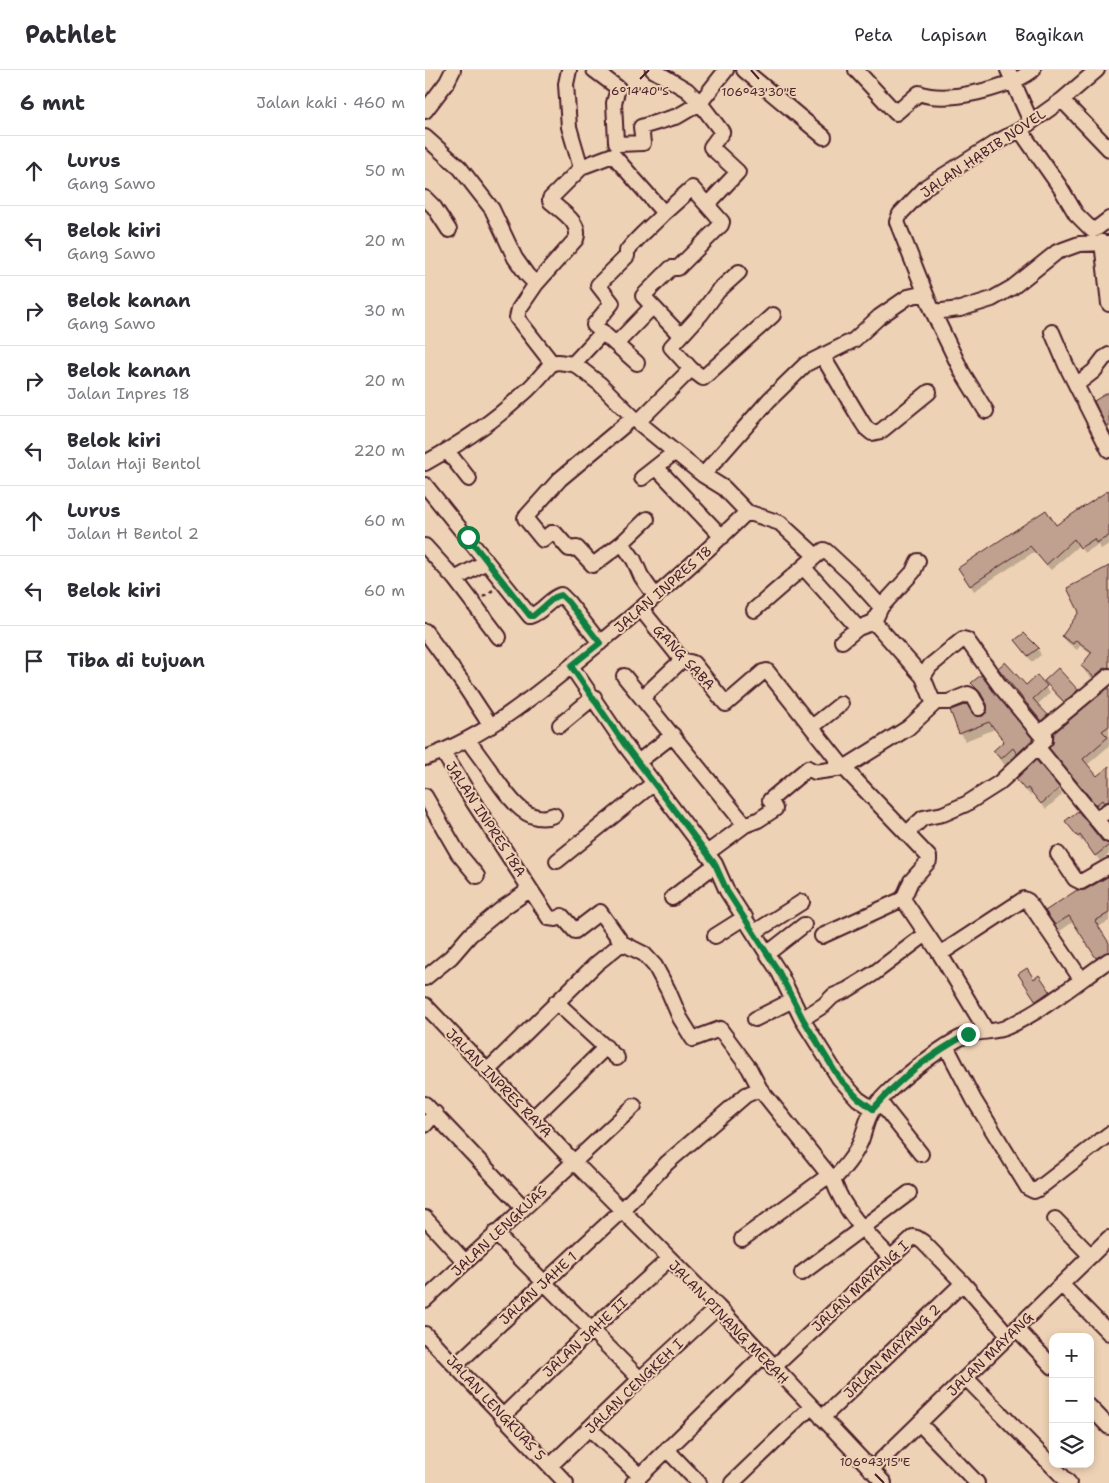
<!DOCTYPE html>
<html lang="id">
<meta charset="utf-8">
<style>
:root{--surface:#fff;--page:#f7f7f7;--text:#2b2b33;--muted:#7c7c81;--line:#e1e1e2}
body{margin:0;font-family:"Shantell Sans",sans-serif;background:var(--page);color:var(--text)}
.controls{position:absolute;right:15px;bottom:15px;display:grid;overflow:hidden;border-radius:10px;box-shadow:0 2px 8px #0003}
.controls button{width:45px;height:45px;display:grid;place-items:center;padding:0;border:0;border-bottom:1px solid var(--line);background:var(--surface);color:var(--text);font:25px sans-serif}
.stop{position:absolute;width:15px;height:15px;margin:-11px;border:4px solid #0b8043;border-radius:50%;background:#fff}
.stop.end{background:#0b8043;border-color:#fff;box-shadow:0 1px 5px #0008}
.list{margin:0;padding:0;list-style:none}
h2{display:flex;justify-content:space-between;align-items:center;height:65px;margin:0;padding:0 20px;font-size:21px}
h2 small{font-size:16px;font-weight:400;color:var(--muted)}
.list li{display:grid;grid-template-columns:32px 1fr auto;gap:15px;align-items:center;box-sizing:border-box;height:70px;padding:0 20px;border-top:1px solid var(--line)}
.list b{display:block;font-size:19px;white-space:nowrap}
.list p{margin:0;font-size:16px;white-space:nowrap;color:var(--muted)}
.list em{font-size:16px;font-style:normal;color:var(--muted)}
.icon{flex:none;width:28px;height:28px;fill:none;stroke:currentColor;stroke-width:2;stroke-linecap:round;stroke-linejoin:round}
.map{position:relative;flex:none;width:684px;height:1413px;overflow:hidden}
header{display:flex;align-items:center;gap:30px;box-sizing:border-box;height:70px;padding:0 25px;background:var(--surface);border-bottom:1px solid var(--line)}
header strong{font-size:24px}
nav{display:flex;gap:28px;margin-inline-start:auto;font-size:18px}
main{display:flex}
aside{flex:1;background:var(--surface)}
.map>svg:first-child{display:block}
.shadow{fill:#0003}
.building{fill:#c0a08e;stroke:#4a1f2b}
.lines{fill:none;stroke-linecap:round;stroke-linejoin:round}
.street-casing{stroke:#4a1f2b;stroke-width:18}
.path{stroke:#4a1f2b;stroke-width:2.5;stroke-dasharray:4 4;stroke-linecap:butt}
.street{stroke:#eed2b5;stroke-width:14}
.route{stroke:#0b8043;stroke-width:6}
.ticks{fill:none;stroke:#4a1f2b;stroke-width:2}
.labels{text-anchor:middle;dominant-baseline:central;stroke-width:4;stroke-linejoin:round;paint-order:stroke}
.street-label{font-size:14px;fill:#4a1f2b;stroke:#eed2b5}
.ticks-label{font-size:12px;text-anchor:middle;fill:#4a1f2b;stroke:#eed2b5;stroke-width:4;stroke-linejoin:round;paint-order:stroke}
</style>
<header>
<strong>Pathlet</strong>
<nav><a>Peta</a><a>Lapisan</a><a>Bagikan</a></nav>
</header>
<main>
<aside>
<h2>6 mnt<small>Jalan kaki · 460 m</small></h2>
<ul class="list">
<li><svg class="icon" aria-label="ahead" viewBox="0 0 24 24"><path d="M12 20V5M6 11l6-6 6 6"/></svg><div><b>Lurus</b><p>Gang Sawo</p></div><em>50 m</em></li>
<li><svg class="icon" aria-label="left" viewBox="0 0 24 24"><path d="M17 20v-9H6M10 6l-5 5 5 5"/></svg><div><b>Belok kiri</b><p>Gang Sawo</p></div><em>20 m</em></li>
<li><svg class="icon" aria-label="right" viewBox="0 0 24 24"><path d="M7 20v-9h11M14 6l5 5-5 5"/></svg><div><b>Belok kanan</b><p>Gang Sawo</p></div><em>30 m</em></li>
<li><svg class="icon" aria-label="right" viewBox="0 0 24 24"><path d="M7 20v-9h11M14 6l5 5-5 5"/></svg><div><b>Belok kanan</b><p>Jalan Inpres 18</p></div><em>20 m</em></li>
<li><svg class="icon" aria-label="left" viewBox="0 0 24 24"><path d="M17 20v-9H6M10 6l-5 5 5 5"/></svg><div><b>Belok kiri</b><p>Jalan Haji Bentol</p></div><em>220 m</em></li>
<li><svg class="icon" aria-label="ahead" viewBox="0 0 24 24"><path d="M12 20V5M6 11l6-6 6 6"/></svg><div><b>Lurus</b><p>Jalan H Bentol 2</p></div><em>60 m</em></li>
<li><svg class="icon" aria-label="left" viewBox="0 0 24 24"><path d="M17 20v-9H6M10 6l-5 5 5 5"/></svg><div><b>Belok kiri</b></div><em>60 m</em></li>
<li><svg class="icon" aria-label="arrive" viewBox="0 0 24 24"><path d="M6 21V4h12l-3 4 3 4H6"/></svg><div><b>Tiba di tujuan</b></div></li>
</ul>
</aside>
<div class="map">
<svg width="684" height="1413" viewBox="0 0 684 1413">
<rect width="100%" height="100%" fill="#eed2b5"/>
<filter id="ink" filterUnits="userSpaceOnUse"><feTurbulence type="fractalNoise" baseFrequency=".02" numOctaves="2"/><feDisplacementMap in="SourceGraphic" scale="10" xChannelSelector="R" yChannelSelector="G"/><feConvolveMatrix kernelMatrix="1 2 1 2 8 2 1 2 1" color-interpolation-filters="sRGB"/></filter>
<g filter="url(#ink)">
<path class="shadow" d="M684,421V474L676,479L673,475L659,483L654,475L626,500L609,482L549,521L539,505L631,456Z
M684,498V605L673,613L661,603L657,596L667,585L655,576L652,580L642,572L638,566Z
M591,570L613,579L616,585L607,592Z
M575,599L601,617L612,607L625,623L612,635L625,652L620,656Z
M633,600L652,621L656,627L643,637L624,617L621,611Z
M548,613L607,670L612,678L598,691L593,685L581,696L574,689L570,681L579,672L570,659L540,671L535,663L549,647H558L562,643L564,639L561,630L552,621Z
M684,618V676L662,695L672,707L684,698V739L675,741L630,685Z
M596,715L634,719L637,725L621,739L607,723L605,725Z
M645,757L684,775V784L675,791L659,770L657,772Z
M684,808V851L673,857L684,875V889L676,894L648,852L635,861L626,848L661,821Z
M609,910L624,922L627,928L615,936L598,911Z"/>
<path class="building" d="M684,322V357L682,358L669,331Z
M684,420V466L671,473L669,469L655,478L649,469L621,495L605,476L545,516L533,498L621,440L631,455Z
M684,496V597L678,599L669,607L656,596L667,582L651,570L648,574L637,566L654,542L642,518Z
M599,563L614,578L603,586L590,570Z
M580,592L601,615L612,605L622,616L608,629L623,645L616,651L573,598Z
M633,598L653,620L639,632L619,611Z
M556,605L608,669L592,684L588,678L576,689L568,681L579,671L564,652L534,664L525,640L542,634L550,646H558L562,642V634L555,622L546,613Z
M684,617V656L677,661L683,667L658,689L672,706L684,696V731L679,733L677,730L671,735L624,678L628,673L629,663Z
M611,690L635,718L616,734L603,718L600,720L591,709Z
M653,741L677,771L684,774V775L670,786L655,765L653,767L640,751Z
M684,806V843L670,851L684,873V881L671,888L644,846L630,855L620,841L652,820H660Z
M602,898L609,909L614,905L625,921L611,931L593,904Z"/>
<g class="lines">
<g class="street-casing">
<path id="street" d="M169,0L193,18L189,33L191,72L193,74L218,73L216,57L253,46L275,33L262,20L228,0
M319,0L399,67
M431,0L471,43L494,23C522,34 584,18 608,0
M583,0L606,52
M637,30L684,79
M0,41L22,12L28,0
M595,60L635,117L651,144L667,160L671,159L684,149
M0,67L35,98L67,139L90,188L102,205L111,214L151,169C157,153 136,141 125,131V129L156,98L144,57L141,14L144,0
M156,97L188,85L239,143C227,156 213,166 202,181V186L173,215L187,233L169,255L212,293
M0,128L9,137L24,160
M282,135L313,102L286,77L297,62L275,33L301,0
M239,143L267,118L297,152L296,155L253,198H246L218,226L256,266
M677,172L684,234
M314,202L293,221L276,244L246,277L266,299L278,308L348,245
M111,214L94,239L92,248L127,293
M508,242L535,239L567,229L588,217L632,182L654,174L684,173
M627,262L641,295L684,380
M191,274L227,237
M398,287L437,352L441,358L447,363L456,361L504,322
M127,293L133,292L148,294L152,296L175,314L213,352L278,405L299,418L322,442L355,453L391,486L399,480L401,481L429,507L456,537
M148,294L178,262
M651,315L669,301L679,288L684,285
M561,341L537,302L508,242L472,152L475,144L502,116L570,73L595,60L637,30L672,0
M208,348L135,409L100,448L118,470L126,463H130L144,479L152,478L168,495L197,473L209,490L216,506L230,526
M213,352L266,299
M22,381L44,409
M250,382L231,397L297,467
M0,393C35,374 69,351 98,324C109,315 118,303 127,293
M278,405L344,330L381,294L429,270L454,247L483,227L500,223
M217,408L231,397
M0,415L105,546C117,543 124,529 136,525L143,532L175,573
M197,473L222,449
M0,476L30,509L74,567
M379,498L433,558
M30,509L61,492
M216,539L257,590L268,593L301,634L338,602L342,601L419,698L504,787V791L486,811L478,829L515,884L561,960
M329,540L391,486
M449,552L498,607
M0,561L37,612L66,656
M417,571L433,558L449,552L456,537L488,502L493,491
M146,596L200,675L290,794L302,821L354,902L377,949L414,1008L433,1029L448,1039
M199,606L320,755
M218,627L257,590
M509,632H523L543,624L547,626L554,638
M135,655L169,627
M387,657L416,634
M43,670C51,682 60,693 68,705C82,724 101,757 129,745
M613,678L684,765
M18,682L49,733L124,848L131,849L137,846L150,861L175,842L197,873L219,884L230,896L243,920L255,948L268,969L295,959L324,998L335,1019L408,1110C419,1142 443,1165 466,1188
M0,688C62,666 112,624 162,583C217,539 271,492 322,442
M213,692L248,665
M0,726L33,783L52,806
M671,749L684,740
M482,763L498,748L518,744L541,734L574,713L620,670V659L684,606
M282,783L320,755L333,750L350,739L345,730L383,698L390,702L419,698L483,658L509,634L498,607L505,596L538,569L542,570L575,616L620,670
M633,784L650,809L656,812L684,796
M132,791L229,713
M247,828L290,795
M330,862L377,832
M290,866L320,847
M397,866L478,829
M343,883L379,855
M515,884L599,829L603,831L656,909
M0,908L26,887L45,865L78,838L100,823L102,816
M131,932L192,988
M0,935L149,1092L293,1237L459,1413
M330,949L368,930
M377,949L399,935L408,926L422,920L448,904L501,864
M521,976L549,1030L603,1118L609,1121L613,1119L684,1064
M62,1001L171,894L197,873
M454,1031L496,1084
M0,1034L99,1138
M108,1048L181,977
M0,1055L10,1043
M408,1110C418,1099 429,1087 435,1073C440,1062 441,1048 449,1038C453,1032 459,1026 464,1021C481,1005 524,970 545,964C556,961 573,962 582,957C619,940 651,913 684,890
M0,1148L40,1192
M630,1149L666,1186
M70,1163L215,1309
M317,1169L403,1106
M377,1203L484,1123
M637,1215L684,1263
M0,1230C69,1165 140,1101 209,1036
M591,1258L628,1297
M0,1264L141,1413
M31,1295L196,1141L242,1093L321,1025L335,1019
M348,1298L488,1167L492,1168L498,1172L538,1213L583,1265
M541,1308L644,1413
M665,1337L684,1357
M77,1347L166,1260L244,1189
M397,1348L538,1213
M494,1353L552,1413
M164,1358L215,1406
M243,1378L247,1385L274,1413
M125,1396L215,1309L293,1237
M446,1400L684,1168
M208,1413L338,1286
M307,1413L386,1337"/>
</g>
<path class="path" d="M58,527L68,520"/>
<use href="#street" class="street"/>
</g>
</g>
<g class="lines" filter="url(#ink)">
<path class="route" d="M43,467L105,546H108L130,527L136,525L143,532L175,573L146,596L200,675L290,794L302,821L354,902L378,949L414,1008L433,1028L448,1039C474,1009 507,983 543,964"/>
</g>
<path class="ticks" d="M326,0L334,9M215,9L224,0M450,1404L459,1413"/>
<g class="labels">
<g class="street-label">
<text transform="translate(558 83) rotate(-34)">JALAN HABIB NOVEL</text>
<text transform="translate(238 519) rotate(-41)">JALAN INPRES 18</text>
<text transform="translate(259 587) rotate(47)">GANG SABA</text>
<text transform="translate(61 749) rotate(57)">JALAN INPRES 18A</text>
<text transform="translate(74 1013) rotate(46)">JALAN INPRES RAYA</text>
<text transform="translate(74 1161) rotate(-43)">JALAN LENGKUAS</text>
<text transform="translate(435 1216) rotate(-43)">JALAN MAYANG I</text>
<text transform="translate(113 1218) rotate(-43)">JALAN JAHE 1</text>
<text transform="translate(304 1252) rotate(46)">JALAN PINANG MERAH</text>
<text transform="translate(160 1267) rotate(-43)">JALAN JAHE II</text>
<text transform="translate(467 1281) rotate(-44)">JALAN MAYANG 2</text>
<text transform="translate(565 1284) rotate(-44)">JALAN MAYANG</text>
<text transform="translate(209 1316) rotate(-44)">JALAN CENGKEH I</text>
<text transform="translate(71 1338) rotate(47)">JALAN LENGKUAS 5</text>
</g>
</g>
<g class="ticks-label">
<text x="215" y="25">6°14'40"S</text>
<text x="334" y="26">106°43'30"E</text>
<text x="450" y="1396">106°43'15"E</text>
</g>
</svg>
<div class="controls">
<button>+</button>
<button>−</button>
<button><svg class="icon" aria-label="layers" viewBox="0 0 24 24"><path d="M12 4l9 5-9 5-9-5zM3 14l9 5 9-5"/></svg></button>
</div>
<div class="stop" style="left:43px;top:467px"></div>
<div class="stop end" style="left:543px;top:964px"></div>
</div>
</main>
